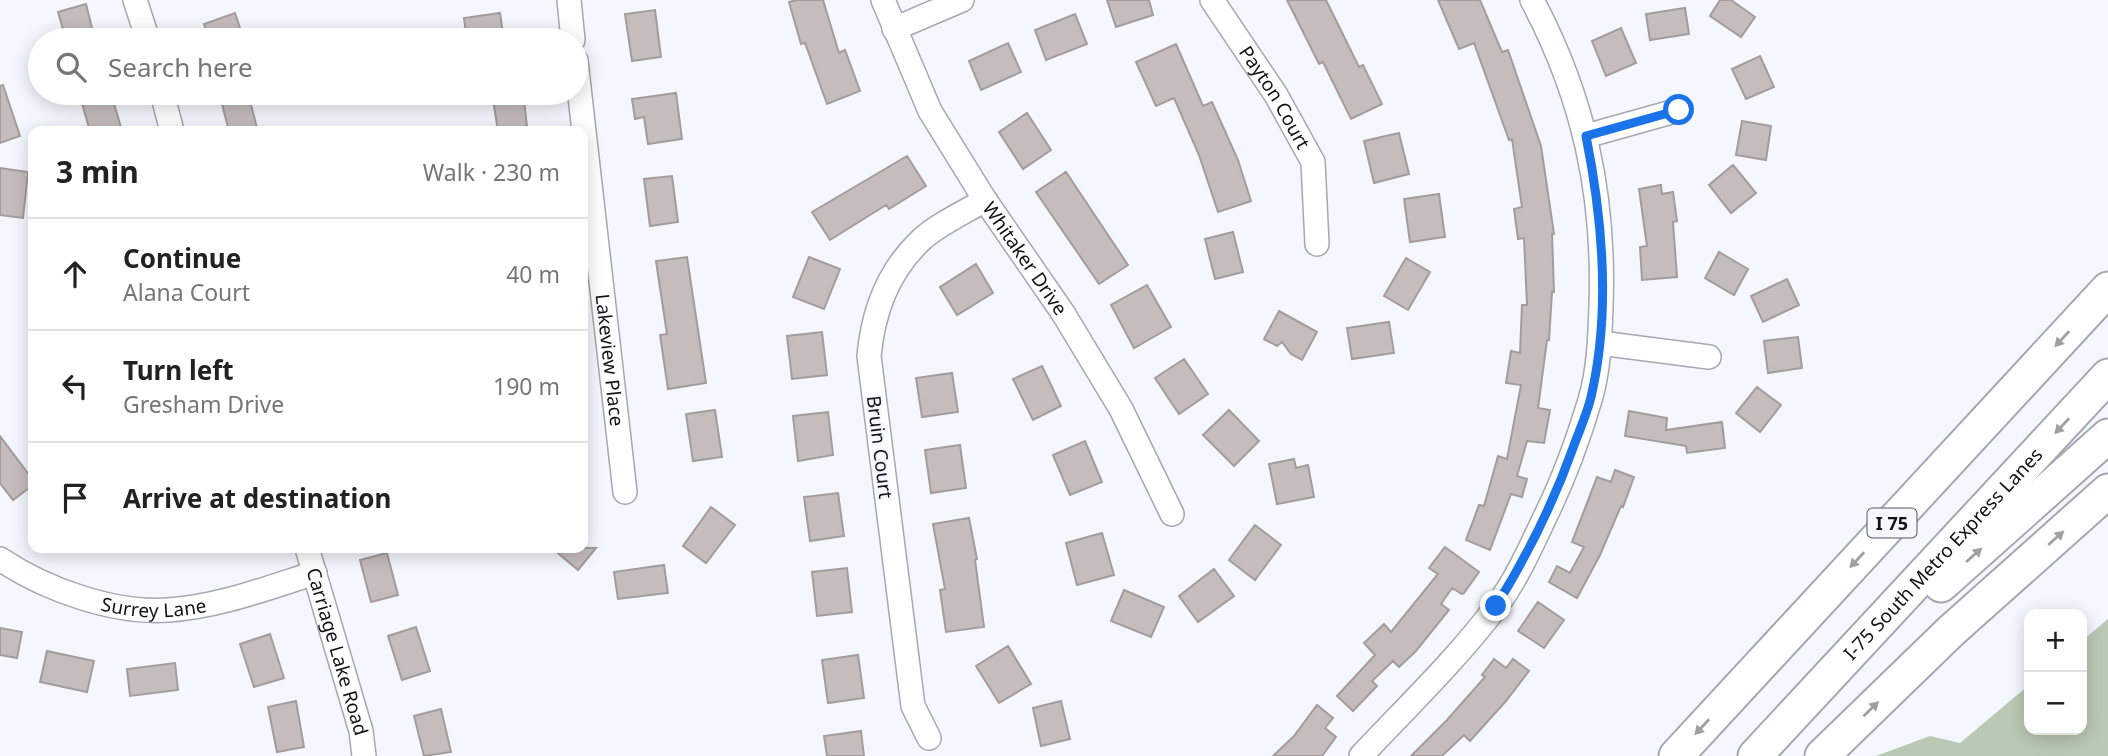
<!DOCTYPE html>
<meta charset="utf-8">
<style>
:root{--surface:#fff;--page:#f6f6f6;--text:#222;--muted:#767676;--line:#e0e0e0}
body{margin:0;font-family:"Noto Sans",sans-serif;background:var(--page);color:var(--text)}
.controls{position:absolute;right:21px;bottom:21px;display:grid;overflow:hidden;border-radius:14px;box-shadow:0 4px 18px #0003}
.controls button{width:63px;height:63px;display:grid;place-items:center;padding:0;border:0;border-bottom:2px solid var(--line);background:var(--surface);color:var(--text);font:35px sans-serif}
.stop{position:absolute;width:21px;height:21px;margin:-16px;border:5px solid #1a73e8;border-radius:50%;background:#fff}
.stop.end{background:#1a73e8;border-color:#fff;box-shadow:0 2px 7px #0008}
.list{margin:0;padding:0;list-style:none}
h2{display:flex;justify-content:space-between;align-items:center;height:91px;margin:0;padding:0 28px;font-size:30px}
h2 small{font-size:23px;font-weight:400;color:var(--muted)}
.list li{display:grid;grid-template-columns:46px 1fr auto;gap:21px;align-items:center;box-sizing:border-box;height:112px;padding:0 28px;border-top:2px solid var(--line)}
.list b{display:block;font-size:26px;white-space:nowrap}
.list p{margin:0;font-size:23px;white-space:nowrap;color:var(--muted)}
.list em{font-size:23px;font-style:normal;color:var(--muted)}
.icon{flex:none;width:38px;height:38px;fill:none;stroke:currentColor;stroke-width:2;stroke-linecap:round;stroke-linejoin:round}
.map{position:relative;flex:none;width:2108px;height:756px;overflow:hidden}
.search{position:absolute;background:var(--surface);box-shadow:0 4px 18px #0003;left:28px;top:28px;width:560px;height:77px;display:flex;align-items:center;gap:18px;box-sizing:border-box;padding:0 24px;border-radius:38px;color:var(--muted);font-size:26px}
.panel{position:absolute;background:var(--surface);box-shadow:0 4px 18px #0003;left:28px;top:126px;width:560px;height:427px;border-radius:14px}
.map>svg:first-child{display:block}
.green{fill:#bac9b4}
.building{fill:#c5bdbc;stroke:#a49c9c;stroke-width:2}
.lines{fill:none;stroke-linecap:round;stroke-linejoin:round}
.minor-casing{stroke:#a5a8ae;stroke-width:26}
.highway-casing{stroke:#a5a8ae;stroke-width:37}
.minor{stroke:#fff;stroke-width:23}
.highway{stroke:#fff;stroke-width:33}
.oneway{fill:#a0a0a1}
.route{stroke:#1a73e8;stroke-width:9}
.labels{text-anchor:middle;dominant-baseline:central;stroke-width:5;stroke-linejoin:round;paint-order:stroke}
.shield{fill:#f4f7fd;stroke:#55575a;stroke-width:2}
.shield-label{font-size:18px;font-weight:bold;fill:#111214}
.street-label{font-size:19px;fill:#111214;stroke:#f4f7fd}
</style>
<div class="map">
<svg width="2108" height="756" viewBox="0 0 2108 756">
<rect width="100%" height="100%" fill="#f4f7fd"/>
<path class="green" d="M2108,619V756H1876L1930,736L1960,743L2029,685V730H2082V641Z"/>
<path class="building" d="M797,0H823L839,53L845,50L860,91L827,104L805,43L801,44L789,2Z
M1107,0H1149L1153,15L1116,27Z
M1287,0H1326L1359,67L1363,65L1382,104L1351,119L1323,62L1319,64Z
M1438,0H1480L1502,52L1508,50L1541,146L1554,234H1552L1554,292H1552L1549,340H1547L1538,408L1550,410L1544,443L1527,441L1517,476L1527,479L1522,497L1511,494L1490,550L1466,540L1479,505L1484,506L1498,456L1507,459L1521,385L1506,383L1511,351L1520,353L1522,305H1527L1524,238L1518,239L1514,209L1522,207L1512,139L1509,140L1474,43L1459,49Z
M1720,0H1731L1755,17L1741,37L1710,16Z
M86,4L95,40H66L58,12Z
M1685,8L1689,34L1650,40L1646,14Z
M655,10L661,57L632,61L625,14Z
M235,13L244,40H209L204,24Z
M500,13L504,40H467L464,18Z
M1075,14L1087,44L1046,60L1035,30Z
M1621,28L1636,63L1606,76L1592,41Z
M1008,43L1021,72L981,90L969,61Z
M1176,44L1203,106L1212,102L1238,160L1251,201L1218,212L1199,155L1174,98L1156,106L1136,62Z
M1760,56L1774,87L1746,99L1732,69Z
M3,85L20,136L0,143V86Z
M105,93H111L122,131H90L81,100Z
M219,93H248L257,128L244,131H229Z
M492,93H523L527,126L498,131Z
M676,93L682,139L648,144L644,117L635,119L632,99Z
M1027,113L1051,150L1023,169L999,132Z
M1742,121L1771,126L1766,160L1736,155Z
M1399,133L1409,174L1374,183L1364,141Z
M907,156L926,186L889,209L886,205L830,240L812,212Z
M1733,165L1756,193L1731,213L1709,185Z
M0,168L28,172L23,218L0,215Z
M1066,172L1128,265L1099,284L1036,192Z
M672,176L678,222L650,226L644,179Z
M1661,185L1662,194L1673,192L1677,221L1673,222L1677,277L1642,280L1640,247L1647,246L1639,189Z
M1439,194L1445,237L1410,242L1404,199Z
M1233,232L1243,272L1215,279L1205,239Z
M1719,252L1748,269L1734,295L1705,278Z
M687,257L706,383L668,389L660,335L667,334L656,261Z
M809,257L840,269L824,309L793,297Z
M1406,258L1430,272L1408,310L1384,296Z
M976,264L993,293L957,315L940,287Z
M1787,279L1799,305L1763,322L1751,296Z
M1147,285L1171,327L1134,348L1111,305Z
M1279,311L1317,332L1302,360L1291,354L1282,342L1277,346L1264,339Z
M1389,322L1394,353L1352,359L1347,328Z
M822,332L827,375L792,379L787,336Z
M1798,337L1802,368L1768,373L1764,341Z
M1184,359L1208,394L1179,414L1155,378Z
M1042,366L1061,406L1033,420L1013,379Z
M952,373L958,412L922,417L916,378Z
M1757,387L1781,405L1760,432L1736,413Z
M715,410L722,457L693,461L686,414Z
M1229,410L1259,441L1234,466L1203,435Z
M1629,411L1667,418L1666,430L1722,422L1725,448L1687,453L1686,446L1625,436Z
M828,412L833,455L798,461L793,416Z
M0,436L33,480V485L13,500L0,483Z
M1085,441L1102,482L1070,495L1053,455Z
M960,445L966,488L931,493L925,450Z
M1294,459L1296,468L1308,465L1314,497L1277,504L1269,464Z
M1615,470L1634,477L1623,507L1621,506L1600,555L1577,598L1549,582L1557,566L1570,573L1584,547L1572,542L1597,477L1611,482Z
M838,493L844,536L810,541L804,497Z
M711,507L735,525L706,563L683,546Z
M969,518L977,559L975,560L984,627L946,632L940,590L945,589L933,524Z
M1255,525L1281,545L1255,580L1229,560Z
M1102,533L1114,575L1077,585L1066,543Z
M1445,547L1479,572L1464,593L1462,594L1452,588L1441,604L1449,610L1416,651L1399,667L1393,661L1372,681L1377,686L1353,711L1337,696L1375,655L1364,643L1384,624L1391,632L1438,574L1429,568Z
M552,548H596L578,570Z
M387,553L398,595L371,602L360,560Z
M664,565L668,593L618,599L614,572Z
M847,568L852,612L817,616L812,572Z
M1214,569L1234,596L1198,622L1179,596Z
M1124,590L1164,607L1151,637L1111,621Z
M1538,602L1564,620L1544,648L1518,631Z
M416,627L430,671L402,680L388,636Z
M0,628L22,632L17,658L0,655Z
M270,634L284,678L254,687L240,644Z
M1008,646L1031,684L999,703L976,666Z
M47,651L94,661L87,692L40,682Z
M858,655L864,698L828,703L822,660Z
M1494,659L1506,668L1513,659L1529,671L1506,701L1470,741L1464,735L1442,756H1411L1447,720L1485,677L1482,675Z
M175,663L178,690L130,696L127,669Z
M296,701L304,747L277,752L268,707Z
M1061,701L1070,739L1041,746L1033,708Z
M1317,705L1333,718L1325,728L1336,737L1322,756H1273L1294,736Z
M441,709L451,752L424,756L414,716Z
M861,731L864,756H827L824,736Z"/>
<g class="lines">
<g class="minor-casing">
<g id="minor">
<path d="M135,0L148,40"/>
<path d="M569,0L573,40"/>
<path id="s1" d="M883,0L930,111L985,200L1063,313L1121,409L1172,514"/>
<path id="s2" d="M1212,0L1276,95L1313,162L1317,244"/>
<path d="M894,29L962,0"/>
<path id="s3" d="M576,61L625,492"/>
<path d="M162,93L172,131"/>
<path d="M1586,136L1679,110"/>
<path d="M1600,343L1709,357"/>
<path id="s4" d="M307,548L361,731L364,756"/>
<path id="s5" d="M0,559C45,589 113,614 168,610C218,607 267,588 315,573"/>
<path d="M929,738L913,706L869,356C873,312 887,272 921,240C937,225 965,212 985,200"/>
<path d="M1361,756C1406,708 1456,660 1496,607C1516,580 1530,549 1544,519C1563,481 1578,440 1590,400C1599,370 1600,337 1601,306C1605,195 1584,98 1532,0"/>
</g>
</g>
<g class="highway-casing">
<g id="highway">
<path d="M1941,585L2108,436"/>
<path d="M1676,756L2108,289"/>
<path id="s6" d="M1755,756L2108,376"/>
<path d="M1822,756L1951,631L2108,491"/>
</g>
</g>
<use href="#minor" class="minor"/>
<use href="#highway" class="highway"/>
</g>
<defs><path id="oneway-solid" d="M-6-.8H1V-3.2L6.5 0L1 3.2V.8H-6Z" transform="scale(1.75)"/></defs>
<g class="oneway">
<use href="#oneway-solid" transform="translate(2062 339) rotate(133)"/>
<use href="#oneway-solid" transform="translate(2062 426) rotate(133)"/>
<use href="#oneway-solid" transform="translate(2056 538) rotate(-42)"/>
<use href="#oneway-solid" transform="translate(1974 555) rotate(-42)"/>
<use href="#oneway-solid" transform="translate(1857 560) rotate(133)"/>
<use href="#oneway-solid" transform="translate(1871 709) rotate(-44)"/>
<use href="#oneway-solid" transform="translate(1702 727) rotate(133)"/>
</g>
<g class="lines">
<path class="route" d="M1496,606C1527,556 1553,504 1573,448C1579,431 1587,414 1591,397C1611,312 1603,221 1586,136L1679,110"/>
</g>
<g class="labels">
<rect class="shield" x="1867.5" y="508.5" width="49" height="29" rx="5"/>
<g class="shield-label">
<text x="1892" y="523">I 75</text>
</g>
<g class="street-label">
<text stroke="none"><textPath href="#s2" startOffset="116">Payton Court</textPath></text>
<text stroke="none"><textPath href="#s1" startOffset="296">Whitaker Drive</textPath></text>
<text stroke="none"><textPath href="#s3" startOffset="301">Lakeview Place</textPath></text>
<text transform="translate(880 447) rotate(83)">Bruin Court</text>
<text stroke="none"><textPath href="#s6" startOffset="276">I-75 South Metro Express Lanes</textPath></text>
<text stroke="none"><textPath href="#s5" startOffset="164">Surrey Lane</textPath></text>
<text stroke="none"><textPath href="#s4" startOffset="108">Carriage Lake Road</textPath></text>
</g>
</g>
</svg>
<div class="controls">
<button>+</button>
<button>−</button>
</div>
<div class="stop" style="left:1679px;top:110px"></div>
<div class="stop end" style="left:1496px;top:606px"></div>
<div class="search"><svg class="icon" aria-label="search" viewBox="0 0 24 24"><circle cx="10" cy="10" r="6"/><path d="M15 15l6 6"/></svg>Search here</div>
<section class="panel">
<h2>3 min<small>Walk · 230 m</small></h2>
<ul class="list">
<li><svg class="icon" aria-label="ahead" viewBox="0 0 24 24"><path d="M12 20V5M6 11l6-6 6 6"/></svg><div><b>Continue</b><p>Alana Court</p></div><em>40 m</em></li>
<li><svg class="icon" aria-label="left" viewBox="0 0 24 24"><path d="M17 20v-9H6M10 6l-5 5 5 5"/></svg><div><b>Turn left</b><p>Gresham Drive</p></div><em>190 m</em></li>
<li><svg class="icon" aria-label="arrive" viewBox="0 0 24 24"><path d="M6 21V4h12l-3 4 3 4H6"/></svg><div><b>Arrive at destination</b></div></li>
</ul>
</section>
</div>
